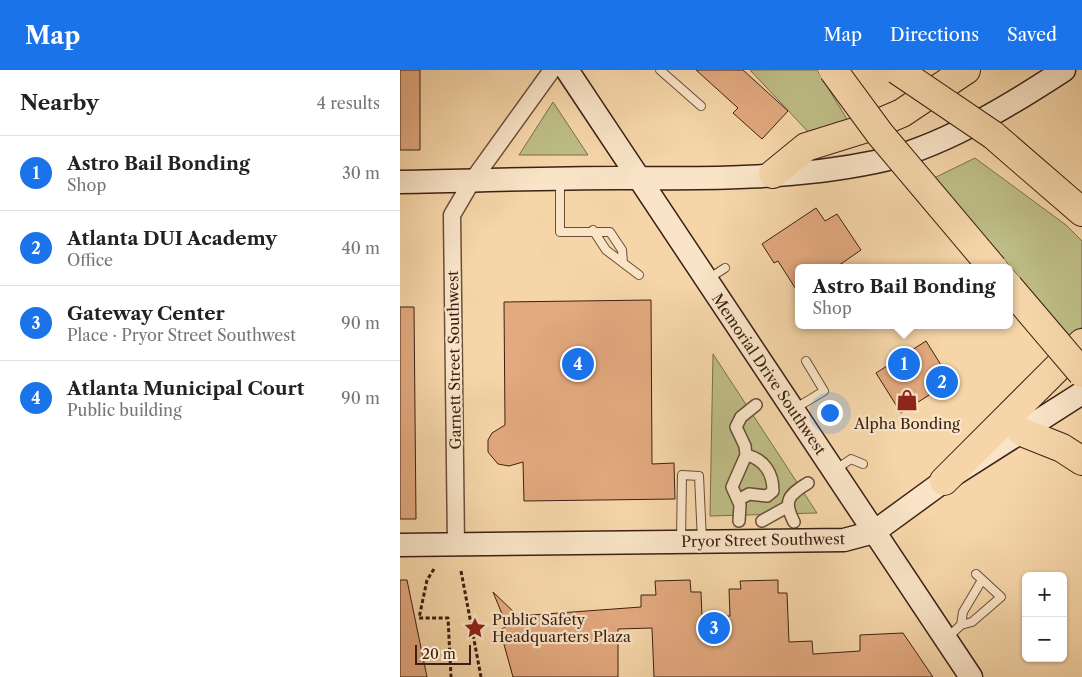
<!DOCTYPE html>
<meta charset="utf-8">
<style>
:root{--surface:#fff;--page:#f2f2f2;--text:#222;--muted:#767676;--line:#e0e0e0;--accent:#1a73e8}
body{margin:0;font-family:"Libre Caslon Text",serif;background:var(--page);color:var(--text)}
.controls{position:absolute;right:15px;bottom:15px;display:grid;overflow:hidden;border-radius:8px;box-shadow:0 1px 4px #0004}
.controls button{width:45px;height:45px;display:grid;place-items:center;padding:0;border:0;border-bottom:1px solid var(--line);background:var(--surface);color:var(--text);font:25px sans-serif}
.scale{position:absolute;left:15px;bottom:12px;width:56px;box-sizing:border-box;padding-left:5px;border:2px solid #3b2115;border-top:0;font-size:14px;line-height:18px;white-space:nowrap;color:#3b2115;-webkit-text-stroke:4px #f9e4c7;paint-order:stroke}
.you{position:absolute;left:429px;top:342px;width:18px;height:18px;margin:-12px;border:4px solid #fff;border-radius:50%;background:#1a73e8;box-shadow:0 0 0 8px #1a73e833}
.badge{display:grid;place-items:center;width:32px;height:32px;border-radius:50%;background:var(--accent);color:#fff;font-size:16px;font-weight:700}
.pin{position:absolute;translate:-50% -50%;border:2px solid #fff;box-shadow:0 1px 5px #0006}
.popup{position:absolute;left:395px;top:194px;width:218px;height:65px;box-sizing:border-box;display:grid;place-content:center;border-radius:8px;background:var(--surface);filter:drop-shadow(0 1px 4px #0005);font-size:16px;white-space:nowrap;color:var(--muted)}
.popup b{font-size:19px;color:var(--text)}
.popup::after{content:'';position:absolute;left:50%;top:100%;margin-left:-10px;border:10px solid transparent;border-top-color:var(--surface)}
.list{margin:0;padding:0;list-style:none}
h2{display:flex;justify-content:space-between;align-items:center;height:65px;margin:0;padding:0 20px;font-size:21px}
h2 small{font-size:16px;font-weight:400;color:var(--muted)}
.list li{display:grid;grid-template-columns:32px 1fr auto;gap:15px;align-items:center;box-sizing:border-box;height:75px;padding:0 20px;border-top:1px solid var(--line)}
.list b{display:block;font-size:19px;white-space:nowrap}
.list p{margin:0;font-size:16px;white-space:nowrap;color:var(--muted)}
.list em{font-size:16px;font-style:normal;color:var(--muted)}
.map{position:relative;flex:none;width:682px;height:607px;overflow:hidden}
header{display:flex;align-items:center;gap:30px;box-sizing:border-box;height:70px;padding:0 25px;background:var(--accent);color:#fff}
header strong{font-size:24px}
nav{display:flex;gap:28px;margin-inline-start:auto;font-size:18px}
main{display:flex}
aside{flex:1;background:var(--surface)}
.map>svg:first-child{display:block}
.green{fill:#bebd86;stroke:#7c6f4e}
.building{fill:#e3a97f;stroke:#3b2115}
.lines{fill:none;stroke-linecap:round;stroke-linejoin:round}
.service-casing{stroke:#6a4e3a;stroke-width:10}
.pedestrian-casing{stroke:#6a4e3a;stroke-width:14}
.minor-casing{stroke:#6a4e3a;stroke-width:19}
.secondary-casing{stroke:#3b2115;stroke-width:25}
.motorway-casing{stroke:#3b2115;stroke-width:30}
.path{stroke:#3b2115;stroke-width:3;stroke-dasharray:4 2.5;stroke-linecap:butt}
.service{stroke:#f9e4c7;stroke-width:8}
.pedestrian{stroke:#f9e4c7;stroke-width:11}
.minor{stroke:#f9e4c7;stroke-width:16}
.secondary{stroke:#f9e4c7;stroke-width:22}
.motorway{stroke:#f6d6a9;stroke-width:28}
.motorway-bridge-casing{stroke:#3b2115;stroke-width:30;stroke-linecap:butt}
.motorway-bridge{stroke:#f6d6a9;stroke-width:28}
.labels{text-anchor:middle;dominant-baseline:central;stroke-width:4.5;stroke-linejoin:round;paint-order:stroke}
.street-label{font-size:15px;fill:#3b2115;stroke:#f9e4c7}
.poi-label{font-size:15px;fill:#3b2115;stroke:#f9e4c7}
</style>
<header>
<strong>Map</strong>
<nav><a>Map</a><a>Directions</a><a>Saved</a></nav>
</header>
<main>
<aside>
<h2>Nearby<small>4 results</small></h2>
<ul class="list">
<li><span class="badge">1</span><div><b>Astro Bail Bonding</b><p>Shop</p></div><em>30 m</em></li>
<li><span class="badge">2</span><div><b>Atlanta DUI Academy</b><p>Office</p></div><em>40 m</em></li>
<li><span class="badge">3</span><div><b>Gateway Center</b><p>Place · Pryor Street Southwest</p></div><em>90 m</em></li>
<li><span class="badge">4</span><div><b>Atlanta Municipal Court</b><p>Public building</p></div><em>90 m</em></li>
</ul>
</aside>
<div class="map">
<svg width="682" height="607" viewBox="0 0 682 607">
<rect width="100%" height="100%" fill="#f6d6a9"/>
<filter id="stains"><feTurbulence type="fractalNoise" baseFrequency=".004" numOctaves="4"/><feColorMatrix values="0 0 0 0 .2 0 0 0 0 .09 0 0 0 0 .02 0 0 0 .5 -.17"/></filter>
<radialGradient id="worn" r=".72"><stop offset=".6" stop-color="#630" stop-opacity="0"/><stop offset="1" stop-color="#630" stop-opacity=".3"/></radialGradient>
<path class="green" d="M350,0H417L450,54L412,66Z
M153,32L188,85H119Z
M575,88L666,155L682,171V257L671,267L534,108Z
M313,284L417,443L310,446Z"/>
<path class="building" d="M0,0H20V80H0Z
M296,0H343L388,41L362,69L333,43L338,38Z
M416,138L425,151L437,144L461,180L435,198H399V224L378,191L374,193L362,174Z
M251,230L252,394L274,393L275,429L124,431L123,392L109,396L98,394L88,382V370L92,363L105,355L104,232Z
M0,237H14L16,449H0Z
M526,271L551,311L501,343L476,303Z
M0,510H7L27,607H0Z
M290,510L291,522H301L302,547L330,546L329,519H341L340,511L378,510V523H387L389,572L412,571L413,584L460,581V565L503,563L533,607H254L252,558L218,559V607H113L100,560L107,556L93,522L118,546L241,537V525H256L255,511Z"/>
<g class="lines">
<g class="service-casing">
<path id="service" d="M260,0L301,36
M160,111V162H210L222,180L223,193
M193,160L206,180L239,205
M308,209L325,198
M394,339L424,321L406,291
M435,400L451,389L463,394
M281,470L282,405L299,406L302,470
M561,555L572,552L601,527L576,504
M548,567L561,555L563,542L582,510"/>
</g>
<g class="pedestrian-casing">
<path id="pedestrian" d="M338,430L349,424L367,426L373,421C373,403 364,389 346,385
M339,451L340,435L332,417L346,385L345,376L336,357L341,347L356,335
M362,451L387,437
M394,452C383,431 388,425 408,413"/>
</g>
<g class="minor-casing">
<path id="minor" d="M56,475L52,145L72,111L152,0"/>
</g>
<g class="secondary-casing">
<path id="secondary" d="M167,0L571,607
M0,112C79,111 159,107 238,108C316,109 398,108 475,92C539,79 609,36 664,0
M0,475L444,470L474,462L544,411L682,323"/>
</g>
<g class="motorway-casing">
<path id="motorway" d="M593,65L682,142
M373,104L406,77L467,58L502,43L566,0
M622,362L662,378L682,391
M544,411L682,273"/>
</g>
<path class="path" d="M34,499L27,510L19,548H48L51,607
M61,501L81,607"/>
<use href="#service" class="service"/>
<use href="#pedestrian" class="pedestrian"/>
<use href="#minor" class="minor"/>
<use href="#secondary" class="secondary"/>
<use href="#motorway" class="motorway"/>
<g class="motorway-bridge-casing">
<path id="motorway-bridge" d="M433,0L480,64L593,198
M497,0L593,65
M609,217L682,303"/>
</g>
<use href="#motorway-bridge" class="motorway-bridge"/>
</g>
<defs>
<g id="shop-bare" transform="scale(1.725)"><path d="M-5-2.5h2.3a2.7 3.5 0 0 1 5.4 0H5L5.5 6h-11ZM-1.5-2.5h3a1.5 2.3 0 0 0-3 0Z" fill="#8f2418" stroke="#f9e4c7" stroke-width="2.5" paint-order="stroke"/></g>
<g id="sight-bare" transform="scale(1.725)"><path d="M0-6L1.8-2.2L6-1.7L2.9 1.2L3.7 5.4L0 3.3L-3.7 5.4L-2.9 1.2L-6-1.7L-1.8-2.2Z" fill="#8f2418" stroke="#f9e4c7" stroke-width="2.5" paint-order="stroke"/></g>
</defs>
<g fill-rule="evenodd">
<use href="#shop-bare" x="507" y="330"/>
<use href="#sight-bare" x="75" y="558"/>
</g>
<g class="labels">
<g class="street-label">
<text transform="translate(54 290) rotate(-91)">Garnett Street Southwest</text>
<text transform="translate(369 304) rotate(56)">Memorial Drive Southwest</text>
<text transform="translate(363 470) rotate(-1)">Pryor Street Southwest</text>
</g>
<g class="poi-label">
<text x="507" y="353">Alpha Bonding</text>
<text x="92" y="549" text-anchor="start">Public Safety<tspan x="92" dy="17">Headquarters Plaza</tspan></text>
</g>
</g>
<rect width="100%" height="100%" filter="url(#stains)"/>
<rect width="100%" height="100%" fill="url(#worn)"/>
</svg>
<div class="controls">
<button>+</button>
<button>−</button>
</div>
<div class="scale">20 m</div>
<div class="you"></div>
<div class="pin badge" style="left:504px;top:294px">1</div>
<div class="popup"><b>Astro Bail Bonding</b>Shop</div>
<div class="pin badge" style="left:542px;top:312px">2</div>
<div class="pin badge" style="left:314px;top:558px">3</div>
<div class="pin badge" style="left:178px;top:294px">4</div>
</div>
</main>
